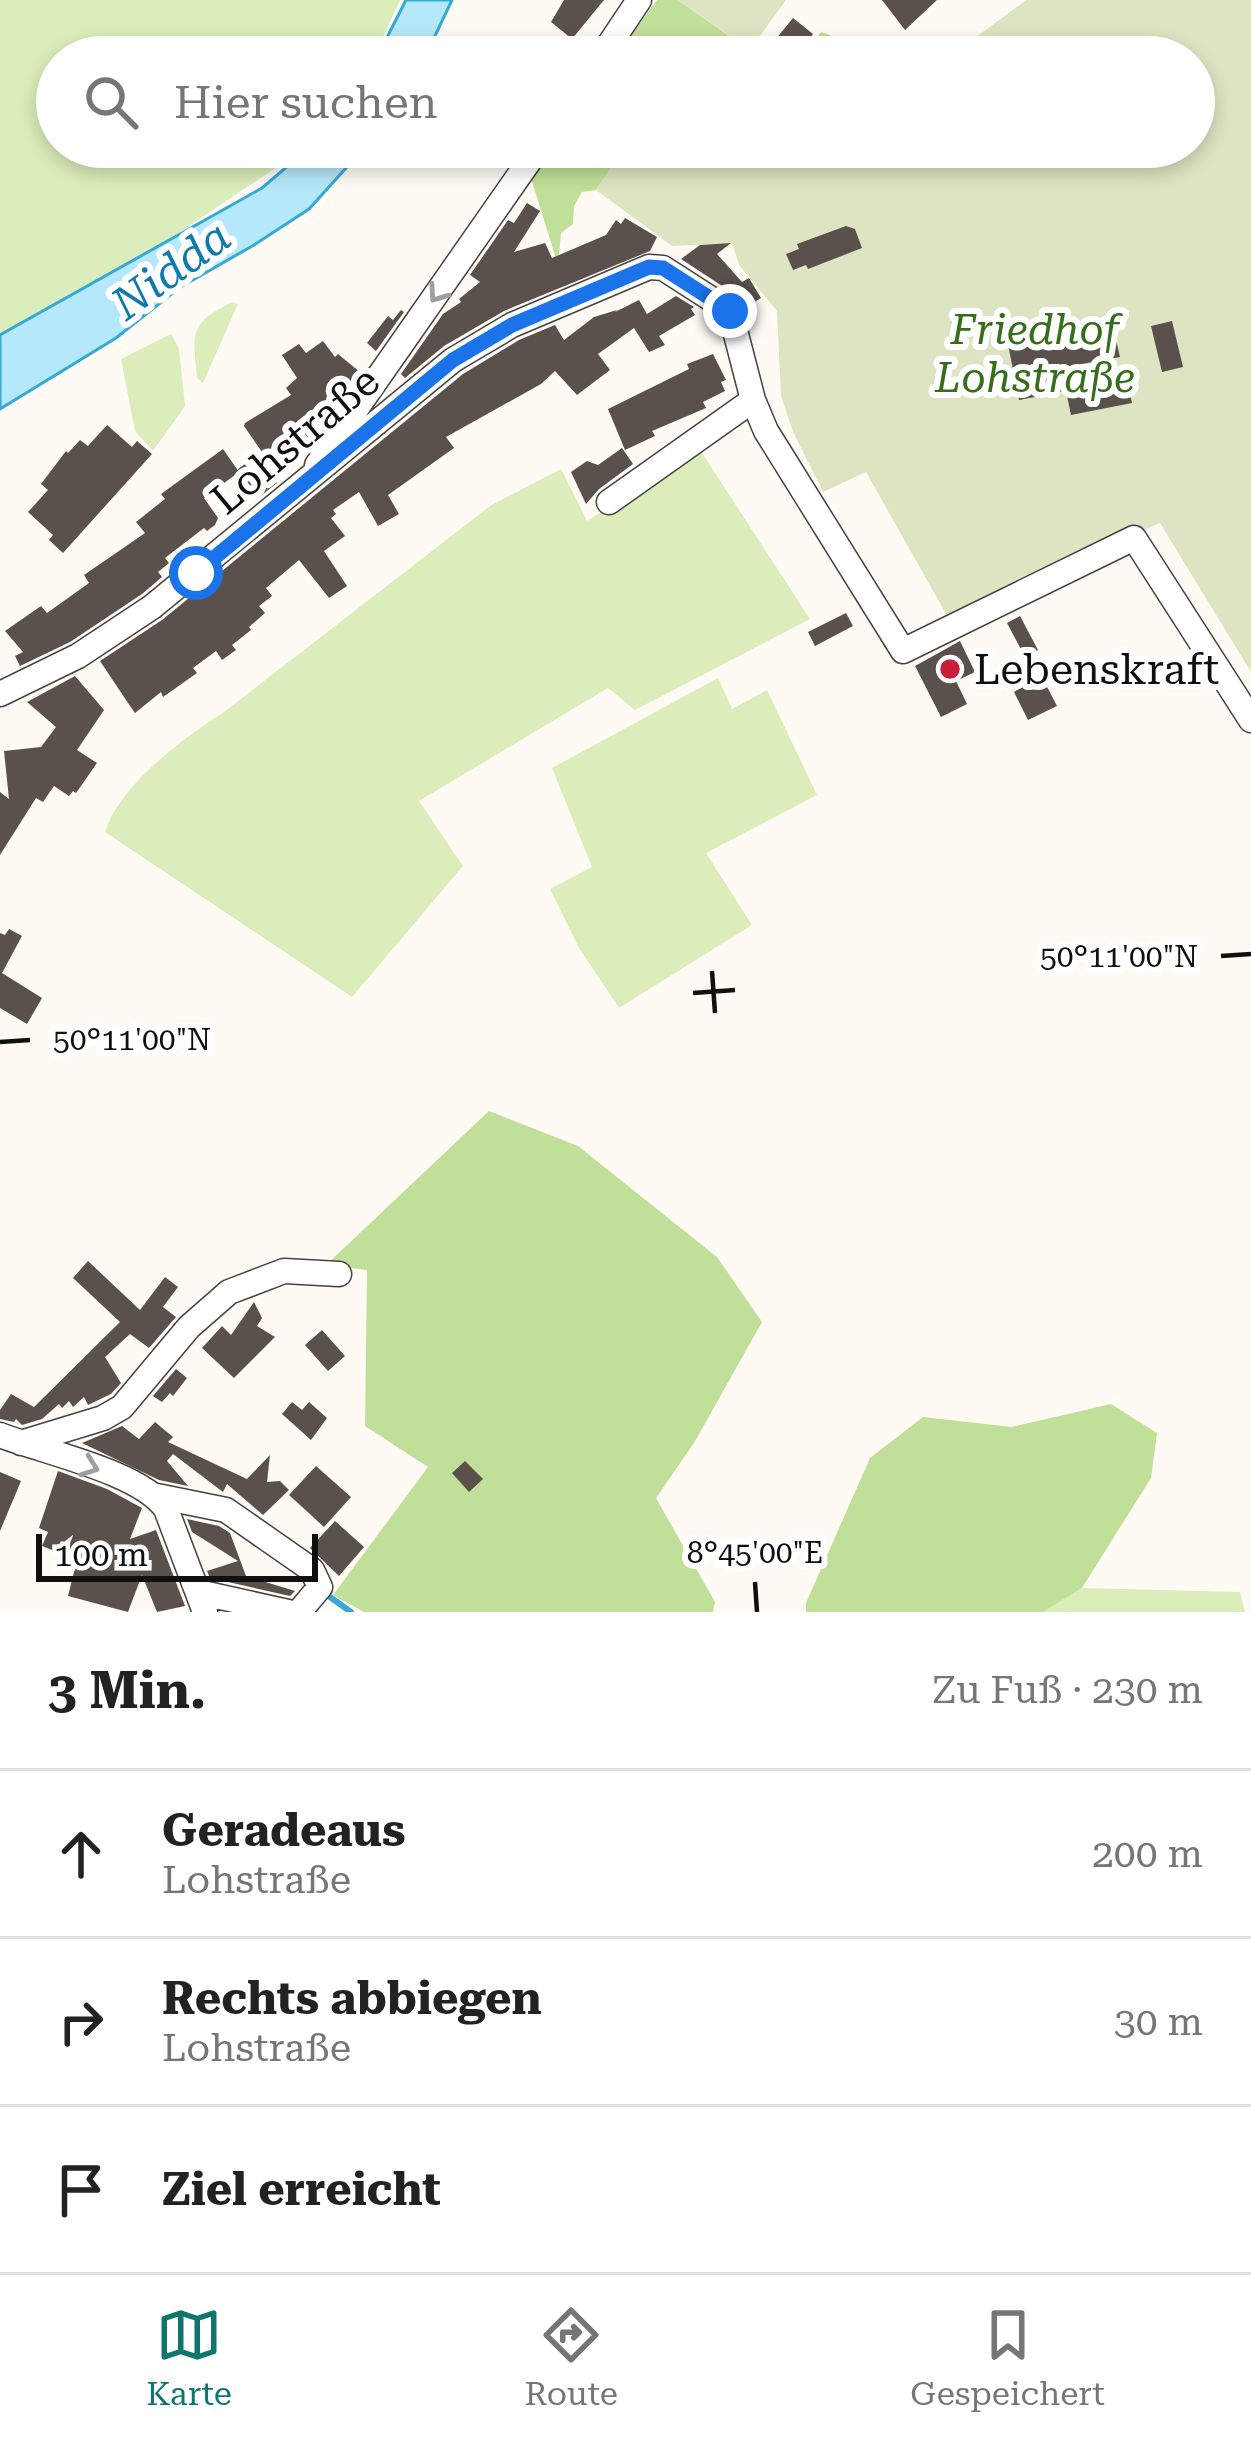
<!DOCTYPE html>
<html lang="de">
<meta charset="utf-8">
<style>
:root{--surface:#fff;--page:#f6f6f6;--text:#222;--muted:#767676;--line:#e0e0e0;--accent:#0f766e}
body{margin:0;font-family:"Roboto Serif",serif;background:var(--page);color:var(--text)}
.scale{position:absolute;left:36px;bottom:30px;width:282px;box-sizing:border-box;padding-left:12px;border:6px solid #101010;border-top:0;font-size:33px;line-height:42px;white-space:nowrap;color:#101010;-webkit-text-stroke:9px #fff;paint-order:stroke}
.stop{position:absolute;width:36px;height:36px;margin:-27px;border:9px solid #1a73e8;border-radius:50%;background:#fff}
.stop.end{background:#1a73e8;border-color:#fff;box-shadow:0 3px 12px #0008}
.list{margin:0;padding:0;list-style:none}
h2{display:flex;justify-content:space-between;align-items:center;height:156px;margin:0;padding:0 48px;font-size:51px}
h2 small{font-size:39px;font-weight:400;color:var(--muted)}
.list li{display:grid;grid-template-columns:78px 1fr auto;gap:36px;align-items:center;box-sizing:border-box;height:168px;padding:0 48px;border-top:3px solid var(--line)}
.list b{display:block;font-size:45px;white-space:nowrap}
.list p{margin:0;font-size:39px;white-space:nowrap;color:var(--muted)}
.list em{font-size:39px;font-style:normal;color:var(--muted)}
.icon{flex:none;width:66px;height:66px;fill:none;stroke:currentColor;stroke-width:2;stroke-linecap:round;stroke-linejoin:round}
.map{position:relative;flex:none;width:1251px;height:1612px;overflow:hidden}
.search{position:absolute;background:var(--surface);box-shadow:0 6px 18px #0003;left:36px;right:36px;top:36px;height:132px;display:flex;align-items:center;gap:30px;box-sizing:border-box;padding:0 42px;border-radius:66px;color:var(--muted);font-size:45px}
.sheet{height:660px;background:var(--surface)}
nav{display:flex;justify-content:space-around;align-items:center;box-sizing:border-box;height:168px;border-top:3px solid var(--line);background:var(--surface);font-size:33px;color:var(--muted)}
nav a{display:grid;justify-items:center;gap:6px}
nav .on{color:var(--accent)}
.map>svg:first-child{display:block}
.green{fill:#daedba}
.forest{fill:#c0df98}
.cemetery{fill:#dde4c1}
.water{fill:#b5e8fa;stroke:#36a9d6;stroke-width:3}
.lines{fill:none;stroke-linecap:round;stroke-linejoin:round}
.stream{stroke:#36a9d6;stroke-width:6}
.building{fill:#5a504c}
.minor-casing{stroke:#434343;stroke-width:27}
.minor{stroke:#fff;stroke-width:24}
.oneway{stroke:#9f9f9f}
.route{stroke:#1a73e8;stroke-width:15}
.ticks{fill:none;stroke:#101010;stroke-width:4.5}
.poi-dot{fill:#cb1d3a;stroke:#fff;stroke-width:4.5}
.labels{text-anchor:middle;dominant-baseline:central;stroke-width:12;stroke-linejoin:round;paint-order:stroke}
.park-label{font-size:42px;font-style:italic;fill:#366e1b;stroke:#fff}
.street-label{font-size:42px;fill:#101010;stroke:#fff}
.poi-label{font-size:42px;fill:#101010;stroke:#fff;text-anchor:start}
.water-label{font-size:45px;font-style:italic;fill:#0f7aad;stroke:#fff}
.ticks-label{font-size:30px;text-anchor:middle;fill:#101010;stroke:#fff;stroke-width:12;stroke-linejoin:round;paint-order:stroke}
</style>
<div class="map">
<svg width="1251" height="1612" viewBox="0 0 1251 1612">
<rect width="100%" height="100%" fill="#fffbf4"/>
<path class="green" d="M0,0H400L374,57H57V147H307L162,244L0,334Z
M232,302L238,304L203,383L197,378C193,331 188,325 232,302Z
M171,334L179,349L185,406L153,451L135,431L121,359Z
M700,450L810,619L635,710L608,688L419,801L463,866L352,997L105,832C120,785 183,738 224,712L490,506L561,469L587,521Z
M718,678L732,709L767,690L817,795L706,853L752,925L619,1008L579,948L550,889L592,867L552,768Z
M1082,1588L1240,1592L1245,1612H1043Z"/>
<path class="forest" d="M657,0H678L759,57H615Z
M821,32L896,57H802Z
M550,147H625L596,190L582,192L574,206L573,224L561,233L558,265L530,175Z
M489,1111L578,1146L717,1257L762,1322L694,1443L656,1498L715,1602L713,1612H364L333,1595L428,1467L365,1426L367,1270L326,1265Z
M1111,1404L1157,1433L1151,1478L1082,1588L1043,1612H806V1603L870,1458L923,1417L1012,1427Z"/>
<path class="cemetery" d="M678,0H786L750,50Z
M1026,0H1251V672L1160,523L949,619L866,472L823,492L793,432L781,396L777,311L739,265L732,243L672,246L596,190L625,147H1194V57H949Z"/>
<path class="water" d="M406,0H452L425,57H377Z
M310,147H365L309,209L254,245L179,288L116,338L0,409V335L262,188Z"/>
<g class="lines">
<path class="stream" d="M330,1597L351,1612"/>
</g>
<path class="building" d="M564,0H604L572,39L551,22Z
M882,0H937L905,30Z
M793,18L813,34L794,57H785L771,45Z
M527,203L540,211L514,252L545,243L552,258L606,235L616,220L621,224L625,218L657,237L650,251L504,311L444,346L405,378L401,374L443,314L461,302L459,299L480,282L470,275L508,220L514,223Z
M846,226L855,229L862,248L808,269L806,265L793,270L786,254L799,249L797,244Z
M731,243L717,254L742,282L749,278L761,298L746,307L739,297L681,259L700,245Z
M676,296L694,307L691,309L695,315L659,336L665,345L649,352L634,328L598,354L610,370L577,395L555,371L541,384L446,437L454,448L388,495L399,514L378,526L359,492L333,510L336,514L331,518L345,536L324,551L347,586L329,598L299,560L266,588L272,596L259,606L265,613L249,627L251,630L232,645L236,650L222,660L216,651L193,668L197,673L163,697L161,692L135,713L128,703L100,661L162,620L463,374L519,340L555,325L564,340L594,317L617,310L615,312L639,300L647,314Z
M401,310L404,312L376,351L367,343L388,316L393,320Z
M1172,321L1183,367L1162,372L1151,326Z
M1042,327L1045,344L1114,331L1120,357L1076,365L1082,394L1128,385L1132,403L1071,415L1066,391L1019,400L1006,334Z
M323,341L335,357L338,354L361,373L317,437L269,471L277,483L258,498L238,469L262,452L244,426L245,423L291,395L286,388L297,378L282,355L299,344L306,353Z
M713,354L726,380L721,382L725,391L703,402L706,408L652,431L655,436L625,450L608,409L689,369L687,364Z
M107,425L132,447L137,441L152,454L63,553L49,540L53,535L28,512L48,490L41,484L66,451L68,453L80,440L88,446Z
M622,448L633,464L599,489L586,504L571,472L587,461L598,465Z
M223,449L239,472L204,498L218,518L215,525L207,531L204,528L165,558L169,563L158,572L162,577L142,594L70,642L20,666L15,656L23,652L5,631L41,606L47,613L89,583L84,575L145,533L136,522L165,499L161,494Z
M846,613L853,626L815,646L808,632Z
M1020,616L1038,650L1025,657L1007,623Z
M960,641L975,672L956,681L967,704L941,717L915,666Z
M1041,675L1057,706L1028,720L1014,692Z
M75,676L104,710L77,750L97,763L76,793L73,791L69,796L54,786L43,802L36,798L0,855V792L9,799L4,751L41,747L56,727L27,702Z
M9,929L22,936L2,973L42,998L27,1024L0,1008V933L5,935Z
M88,1261L140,1310L165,1277L178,1287L163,1307L176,1317L149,1348L130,1334L105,1357L121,1383L111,1394L88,1405L84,1397L73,1407L69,1401L62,1408L59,1404L42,1419L22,1425L16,1419L14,1422L0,1419V1410L11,1394L34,1407L120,1322L73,1278Z
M254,1302L262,1318L257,1326L275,1337L234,1378L202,1348L222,1326L231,1335Z
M322,1330L345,1356L328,1371L305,1345Z
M176,1369L187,1378L173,1396L170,1393L162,1402L153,1396Z
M292,1402L302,1410L309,1402L327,1418L311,1440L282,1414Z
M155,1422L173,1437L168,1442L247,1479L270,1455L267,1482L280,1481L289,1490L263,1515L227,1484L223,1492L173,1454L167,1461L188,1486L159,1480L82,1443L122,1426L139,1439Z
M465,1461L483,1479L469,1492L452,1473Z
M316,1466L351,1497L324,1527L289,1495Z
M58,1471L107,1489L142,1508L130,1539L156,1530L185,1606L157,1612L142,1575L128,1612L68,1596L77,1560L42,1546L48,1532L39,1528Z
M0,1472L21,1481L0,1531Z
M187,1519L219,1526L230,1533L246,1576L295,1591L290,1596L210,1578L207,1571L238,1561L192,1532Z
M335,1521L364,1547L339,1576L310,1548Z"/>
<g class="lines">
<g class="minor-casing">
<path id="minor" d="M601,57L639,0
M317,465L539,147
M609,502L753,400
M0,694L78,656L152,607L453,360L512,325L649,267L663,268L730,311L753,400L766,431L903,651L1134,538L1251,720
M0,1435C43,1452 141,1472 166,1509L205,1612
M21,1443L103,1418L122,1407L189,1327L229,1292L284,1271L339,1274
M157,1496L226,1510L312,1570L320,1587L299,1612
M198,1592L288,1612"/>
</g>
<use href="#minor" class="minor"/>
</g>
<defs><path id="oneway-chevron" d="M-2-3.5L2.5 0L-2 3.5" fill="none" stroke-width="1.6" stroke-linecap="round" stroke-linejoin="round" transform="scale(3)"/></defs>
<g class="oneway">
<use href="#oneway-chevron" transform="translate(437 294) rotate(125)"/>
<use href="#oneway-chevron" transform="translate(90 1467) rotate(20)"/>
</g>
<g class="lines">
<path class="route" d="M196,573L453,360L512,325L649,267L663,268L730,311"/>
</g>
<path class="ticks" d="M1221,956L1251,954M712,971L715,1013M693,993L735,990M0,1042L30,1040M755,1582L757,1612"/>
<circle class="poi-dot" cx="950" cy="669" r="12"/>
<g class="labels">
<g class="park-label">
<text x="1035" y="329">Friedhof<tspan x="1035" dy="48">Lohstraße</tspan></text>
</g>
<g class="street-label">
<text transform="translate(295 440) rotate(-40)">Lohstraße</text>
</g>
<g class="poi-label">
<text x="974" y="669">Lebenskraft</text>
</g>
<g class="water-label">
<text transform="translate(171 270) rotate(-36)">Nidda</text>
</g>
</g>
<g class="ticks-label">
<text x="1119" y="967">50°11'00"N</text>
<text x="132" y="1050">50°11'00"N</text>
<text x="755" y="1563">8°45'00"E</text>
</g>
</svg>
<div class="scale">100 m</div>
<div class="stop" style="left:196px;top:573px"></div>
<div class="stop end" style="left:730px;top:311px"></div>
<div class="search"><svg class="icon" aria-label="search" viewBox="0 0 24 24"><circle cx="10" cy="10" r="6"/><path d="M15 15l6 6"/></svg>Hier suchen</div>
</div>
<section class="sheet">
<h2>3 Min.<small>Zu Fuß · 230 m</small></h2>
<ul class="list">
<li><svg class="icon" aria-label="ahead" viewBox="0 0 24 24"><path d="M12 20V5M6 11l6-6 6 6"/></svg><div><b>Geradeaus</b><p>Lohstraße</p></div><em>200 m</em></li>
<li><svg class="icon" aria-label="right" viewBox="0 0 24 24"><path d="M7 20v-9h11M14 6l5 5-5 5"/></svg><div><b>Rechts abbiegen</b><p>Lohstraße</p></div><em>30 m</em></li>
<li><svg class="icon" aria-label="arrive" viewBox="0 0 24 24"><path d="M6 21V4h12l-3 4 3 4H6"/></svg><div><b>Ziel erreicht</b></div></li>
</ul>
</section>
<nav>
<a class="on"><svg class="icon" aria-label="map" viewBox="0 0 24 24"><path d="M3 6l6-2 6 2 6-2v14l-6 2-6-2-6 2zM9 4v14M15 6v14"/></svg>Karte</a>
<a><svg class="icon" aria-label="directions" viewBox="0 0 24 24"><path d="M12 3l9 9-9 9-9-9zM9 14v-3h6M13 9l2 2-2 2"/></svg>Route</a>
<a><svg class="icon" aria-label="saved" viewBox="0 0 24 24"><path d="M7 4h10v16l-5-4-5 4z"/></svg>Gespeichert</a>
</nav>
